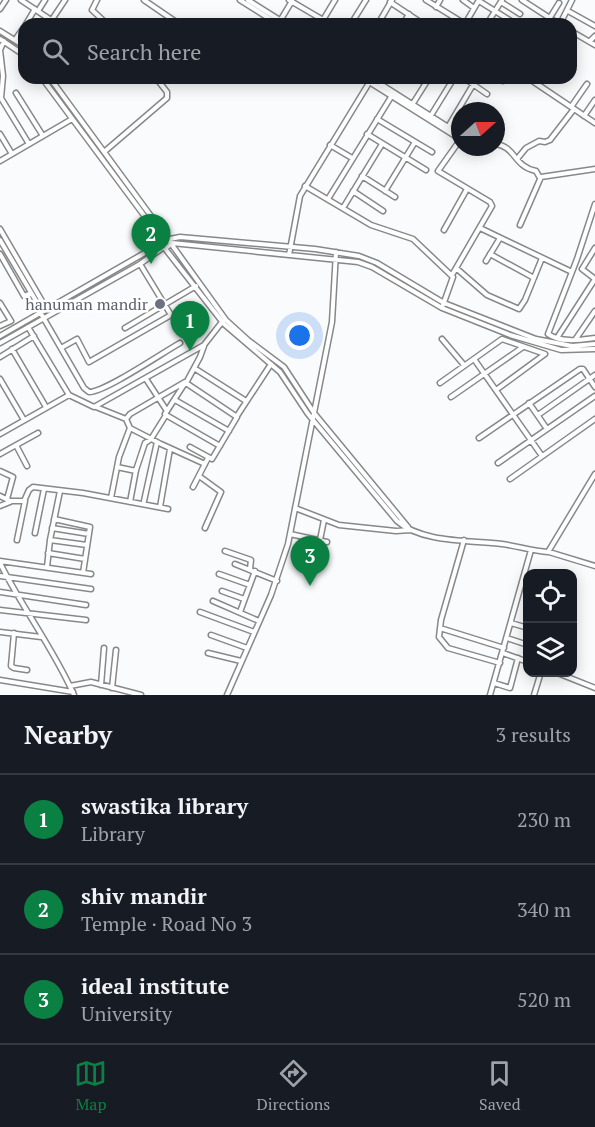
<!DOCTYPE html>
<meta charset="utf-8">
<style>
:root{--surface:#171b24;--page:#20242c;--text:#f1f3f6;--muted:#9ea1a6;--line:#363941;--accent:#0b8043}
body{margin:0;font-family:"PT Serif",serif;background:var(--page);color:var(--text)}
.controls{position:absolute;right:18px;bottom:18px;display:grid;overflow:hidden;border-radius:12px;box-shadow:0 3px 15px #0003}
.controls button{width:54px;height:54px;display:grid;place-items:center;padding:0;border:0;border-bottom:2px solid var(--line);background:var(--surface);color:var(--text);font:30px sans-serif}
.compass{position:absolute;left:451px;top:102px;width:54px;height:54px;border-radius:50%;background:var(--surface);box-shadow:0 3px 15px #0003;rotate:69deg}
.you{position:absolute;left:300px;top:336px;width:21px;height:21px;margin:-15px;border:4px solid #fff;border-radius:50%;background:#1a73e8;box-shadow:0 0 0 9px #1a73e833}
.badge{display:grid;place-items:center;width:39px;height:39px;border-radius:50%;background:var(--accent);color:#fff;font-size:20px;font-weight:700}
.pin{position:absolute;translate:-50% -50px;filter:drop-shadow(0 2px 3px #0008)}
.pin::after{content:'';position:absolute;top:32px;width:21px;height:18px;background:inherit;clip-path:polygon(0 0,100% 0,50% 100%)}
.list{margin:0;padding:0;list-style:none}
h2{display:flex;justify-content:space-between;align-items:center;height:78px;margin:0;padding:0 24px;font-size:26px}
h2 small{font-size:20px;font-weight:400;color:var(--muted)}
.list li{display:grid;grid-template-columns:39px 1fr auto;gap:18px;align-items:center;box-sizing:border-box;height:90px;padding:0 24px;border-top:2px solid var(--line)}
.list b{display:block;font-size:22px;white-space:nowrap}
.list p{margin:0;font-size:20px;white-space:nowrap;color:var(--muted)}
.list em{font-size:20px;font-style:normal;color:var(--muted)}
.icon{flex:none;width:33px;height:33px;fill:none;stroke:currentColor;stroke-width:2;stroke-linecap:round;stroke-linejoin:round}
.map{position:relative;flex:none;width:595px;height:695px;overflow:hidden}
.search{position:absolute;background:var(--surface);box-shadow:0 3px 15px #0003;left:18px;right:18px;top:18px;height:66px;display:flex;align-items:center;gap:15px;box-sizing:border-box;padding:0 21px;border-radius:18px;color:var(--muted);font-size:22px}
.sheet{height:348px;background:var(--surface)}
nav{display:flex;justify-content:space-around;align-items:center;box-sizing:border-box;height:84px;border-top:2px solid var(--line);background:var(--surface);font-size:16px;color:var(--muted)}
nav a{display:grid;justify-items:center;gap:3px}
nav .on{color:var(--accent)}
.map>svg:first-child{display:block}
.lines{fill:none;stroke-linecap:round;stroke-linejoin:round}
.minor-casing{stroke:#86888a;stroke-width:7}
.minor{stroke:#fff;stroke-width:4}
.worship-dot{fill:#6b7280;stroke:#fff;stroke-width:2}
.labels{text-anchor:middle;dominant-baseline:central;stroke-width:5;stroke-linejoin:round;paint-order:stroke}
.worship-label{font-size:16px;fill:#5b616d;stroke:#fff;text-anchor:end}
</style>
<div class="map">
<svg width="595" height="695" viewBox="0 0 595 695">
<rect width="100%" height="100%" fill="#f9fbfc"/>
<g class="lines">
<g class="minor-casing">
<path id="minor" d="M21,0L51,20
M97,0L92,10L107,24
M144,0L179,24
M240,0L278,24
M248,0L286,24
M289,0L330,24
M426,0L465,24
M463,0L474,8
M522,0L559,24
M479,1L516,24
M390,2L423,24
M501,2L520,14
M436,7L440,0
M0,9L6,0
M38,11L45,0
M568,11L595,26
M323,20L335,0
M280,21L292,1
M26,24L35,9
M49,24L65,0
M351,24L366,0
M378,24L392,0
M403,24L409,14
M465,24L479,0
M487,24L502,0
M546,24L559,3
M560,24L572,0
M0,31L24,46
M571,31L595,45
M0,39L24,55
M15,40L24,27
M4,41L0,50L3,76L1,98L29,144
M590,41L595,36
M42,78L163,241
M50,78L167,238
M363,78L460,139
M371,78L448,127L460,138
M416,78L425,83
M464,78L487,94
M498,78L503,81L507,78
M528,78L595,123
M16,93L43,136
M412,105L429,78
M571,107L587,84
M584,116L595,100
M430,117L454,78
M377,119L432,152
M448,127L477,78
M0,134L12,154
M367,134L426,170
M496,144C516,147 513,166 536,171L540,178
M330,145L352,158
M104,152L167,98V92L156,78
M517,159L526,148L539,141L545,142L550,140L574,109
M0,161L72,119
M362,176L395,197
M305,186L371,225L413,239L453,277L443,305
M353,191L383,211
M385,191L415,142
M328,199L391,97
M595,204L577,259L548,334C561,343 580,340 595,338
M343,208L382,144
M520,225L541,177L595,169
M480,228L572,272
M0,229L46,308
M444,230L467,189
M170,239L180,237L315,249L359,256L377,263L444,303L536,339L572,346L595,344
M0,240L42,311
M172,243L358,262L372,267L442,308L510,335L561,350L595,349
M172,245L226,320L248,340L284,367L314,413L408,527
M166,248L171,244L168,238L163,240V246L224,324L280,372L308,414L397,521C422,543 470,540 502,544C517,546 533,551 548,552L595,474
M595,248L582,269L595,279
M0,254L24,296L31,293
M490,254L534,278
M289,255L300,196L372,78
M486,261L500,238
M456,268L487,295L519,309L525,300L542,258
M452,275L492,206L490,202L438,171L460,140
M0,303L11,321L0,326
M40,312L84,388L89,392C105,392 162,353 180,343
M28,327L69,395L94,407L204,345L222,322
M125,328L196,286
M0,336L162,243
M557,338L595,279
M442,339L464,365
M575,340L595,311
M0,343L140,264L164,247
M61,348L77,339L89,362L171,315L140,264
M12,349L46,407
M0,357L34,336
M474,359L542,456
M194,368L246,401
M0,379L24,420
M146,379L167,411
M185,382L130,414L126,419L130,428L161,444L205,464
M440,383L502,339L545,354L496,390
M451,397L523,347
M175,400L229,431
M529,403L547,429
M96,407L126,419
M165,414L185,383
M538,415L595,375
M237,416L271,364
M0,434L69,395
M479,438L580,369H583L595,387
M16,445L27,466
M190,447L212,459L237,417L186,383L200,357L204,346
M0,454L38,433
M498,463L595,396
M117,467L136,471
M0,471L13,477L7,499
M199,476L221,492L205,528
M510,479L595,419
M193,487L208,458
M0,496L10,501H24L29,490L33,487L83,493L168,509
M111,498L119,457L130,428
M144,501L157,442
M130,502L136,470L145,443L151,439L166,415L220,446
M0,506L10,502
M160,507L170,449
M295,508L339,525L396,531L411,530
M54,519L90,527L83,573
M52,528L89,534
M35,533L44,489
M290,534L327,542
M17,540L25,501
M50,540L87,545
M320,540L324,520
M464,540L441,620L439,637L448,648L500,663
M225,551L251,560L250,569
M549,552L595,566
M48,553L85,559
M0,561L91,574
M0,563C22,608 54,649 74,695
M235,564L277,581
M47,567L50,540L60,491
M219,574L250,585
M0,576L91,589
M222,591L244,599
M0,592L86,605
M213,601L259,621
M0,610L86,620
M200,612L254,632
M240,612L255,571
M511,623L528,628
M440,628L504,648
M0,632L41,637
M14,633L11,666L14,668L27,670
M211,635L247,648
M507,638L528,645
M208,653L241,661
M503,653L528,662
M555,672L595,688
M0,680L73,692
M494,683L510,688L518,658
M101,685L104,648
M70,686L91,682L141,695
M112,688L116,650
M227,695L271,595L288,544L332,322L336,252
M490,695L531,550
M534,695L541,672"/>
</g>
<use href="#minor" class="minor"/>
</g>
<circle class="worship-dot" cx="160" cy="304" r="6"/>
<g class="labels">
<g class="worship-label">
<text x="148" y="304">hanuman mandir</text>
</g>
</g>
</svg>
<div class="controls">
<button><svg class="icon" aria-label="locate" viewBox="0 0 24 24"><circle cx="12" cy="12" r="6"/><path d="M12 2v4M12 18v4M2 12h4M18 12h4"/></svg></button>
<button><svg class="icon" aria-label="layers" viewBox="0 0 24 24"><path d="M12 4l9 5-9 5-9-5zM3 14l9 5 9-5"/></svg></button>
</div>
<svg class="compass" viewBox="-18 -18 36 36"><path d="M0-13l5 13h-10z" fill="#e53935"/><path d="M0 13l5-13h-10z" fill="#9ea1a6"/></svg>
<div class="you"></div>
<div class="pin badge" style="left:190px;top:351px">1</div>
<div class="pin badge" style="left:151px;top:264px">2</div>
<div class="pin badge" style="left:310px;top:586px">3</div>
<div class="search"><svg class="icon" aria-label="search" viewBox="0 0 24 24"><circle cx="10" cy="10" r="6"/><path d="M15 15l6 6"/></svg>Search here</div>
</div>
<section class="sheet">
<h2>Nearby<small>3 results</small></h2>
<ul class="list">
<li><span class="badge">1</span><div><b>swastika library</b><p>Library</p></div><em>230 m</em></li>
<li><span class="badge">2</span><div><b>shiv mandir</b><p>Temple · Road No 3</p></div><em>340 m</em></li>
<li><span class="badge">3</span><div><b>ideal institute</b><p>University</p></div><em>520 m</em></li>
</ul>
</section>
<nav>
<a class="on"><svg class="icon" aria-label="map" viewBox="0 0 24 24"><path d="M3 6l6-2 6 2 6-2v14l-6 2-6-2-6 2zM9 4v14M15 6v14"/></svg>Map</a>
<a><svg class="icon" aria-label="directions" viewBox="0 0 24 24"><path d="M12 3l9 9-9 9-9-9zM9 14v-3h6M13 9l2 2-2 2"/></svg>Directions</a>
<a><svg class="icon" aria-label="saved" viewBox="0 0 24 24"><path d="M7 4h10v16l-5-4-5 4z"/></svg>Saved</a>
</nav>
